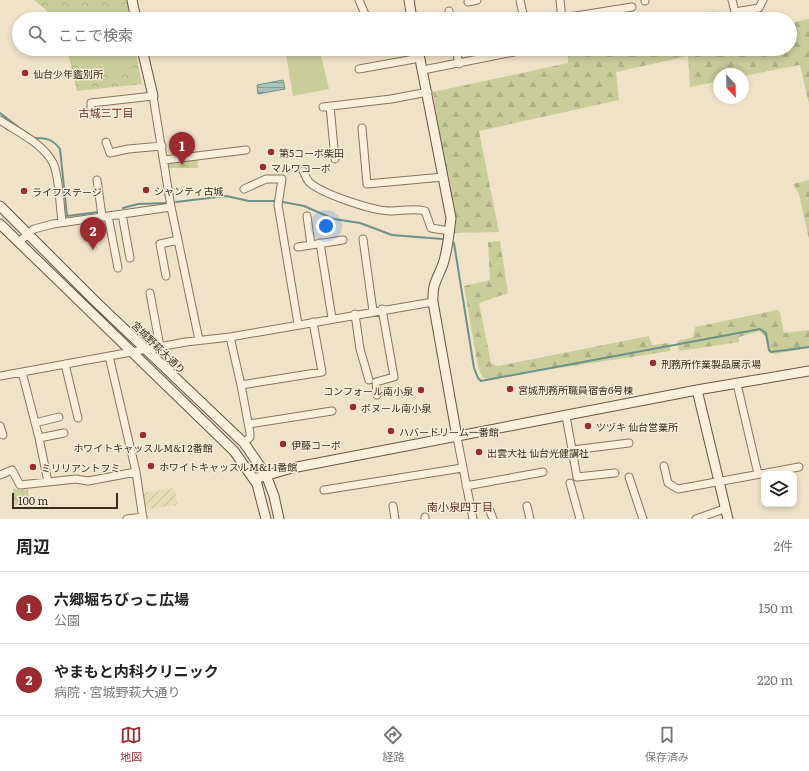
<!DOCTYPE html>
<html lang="ja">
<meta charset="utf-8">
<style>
:root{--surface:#fff;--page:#f2f2f2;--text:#222;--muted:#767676;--line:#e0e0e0;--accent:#9a2c2f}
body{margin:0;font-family:Literata,"Noto Sans JP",serif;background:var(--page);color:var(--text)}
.controls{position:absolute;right:12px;bottom:12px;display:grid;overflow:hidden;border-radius:8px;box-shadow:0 2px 6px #0003}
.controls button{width:36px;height:36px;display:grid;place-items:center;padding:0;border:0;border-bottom:1px solid var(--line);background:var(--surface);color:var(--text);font:20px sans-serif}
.compass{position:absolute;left:713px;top:68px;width:36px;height:36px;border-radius:50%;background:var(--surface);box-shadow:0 2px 6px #0003;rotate:158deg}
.scale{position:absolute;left:12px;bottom:10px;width:106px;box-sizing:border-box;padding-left:4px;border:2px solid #3b2c20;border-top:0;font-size:11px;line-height:14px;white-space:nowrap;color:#3b2c20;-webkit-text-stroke:3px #f6ecd7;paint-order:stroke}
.you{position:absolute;left:326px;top:226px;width:14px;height:14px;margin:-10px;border:3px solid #fff;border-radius:50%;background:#1a73e8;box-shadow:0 0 0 6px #1a73e833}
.badge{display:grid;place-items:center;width:26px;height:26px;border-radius:50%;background:var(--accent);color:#fff;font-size:13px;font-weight:700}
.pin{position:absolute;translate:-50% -33px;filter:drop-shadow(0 1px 2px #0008)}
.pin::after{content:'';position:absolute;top:21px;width:14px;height:12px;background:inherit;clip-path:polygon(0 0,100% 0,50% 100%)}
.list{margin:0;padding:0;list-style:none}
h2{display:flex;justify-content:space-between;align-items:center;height:52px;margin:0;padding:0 16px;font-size:17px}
h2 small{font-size:13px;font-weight:400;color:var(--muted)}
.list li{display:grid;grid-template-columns:26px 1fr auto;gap:12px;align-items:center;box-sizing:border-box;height:72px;padding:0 16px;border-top:1px solid var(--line)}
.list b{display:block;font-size:15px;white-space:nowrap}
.list p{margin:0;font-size:13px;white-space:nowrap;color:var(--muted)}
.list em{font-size:13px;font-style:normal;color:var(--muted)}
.icon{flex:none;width:22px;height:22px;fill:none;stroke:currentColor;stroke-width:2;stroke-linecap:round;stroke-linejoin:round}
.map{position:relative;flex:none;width:809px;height:519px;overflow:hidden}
.search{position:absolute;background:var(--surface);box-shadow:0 2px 6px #0003;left:12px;right:12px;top:12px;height:44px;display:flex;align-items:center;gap:10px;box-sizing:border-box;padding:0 14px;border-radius:22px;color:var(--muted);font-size:15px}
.sheet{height:196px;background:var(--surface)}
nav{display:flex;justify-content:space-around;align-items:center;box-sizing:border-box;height:56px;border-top:1px solid var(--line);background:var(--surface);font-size:11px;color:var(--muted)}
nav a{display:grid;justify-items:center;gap:2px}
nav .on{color:var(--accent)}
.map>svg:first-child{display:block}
.farmland{fill:url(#farmland-furrows)}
.forest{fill:url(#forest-firs)}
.park{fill:url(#park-crowns)}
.pitch{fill:#c8cd9a}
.water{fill:url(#water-rules);stroke:#6e9188}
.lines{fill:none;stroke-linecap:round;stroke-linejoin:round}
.stream{stroke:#6e9188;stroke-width:2}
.street-casing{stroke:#8b745c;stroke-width:9}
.secondary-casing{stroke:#6d553f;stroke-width:11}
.street{stroke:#f9efdb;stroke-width:7}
.secondary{stroke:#f9efdb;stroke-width:9}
.poi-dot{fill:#9a2c2f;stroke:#f6ecd7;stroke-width:1.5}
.labels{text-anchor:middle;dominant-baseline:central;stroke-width:3;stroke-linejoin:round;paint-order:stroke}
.poi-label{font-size:10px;fill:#3b2c20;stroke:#f6ecd7;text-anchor:start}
.street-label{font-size:10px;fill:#3b2c20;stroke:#f6ecd7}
.neighbourhood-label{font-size:11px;fill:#682d1f;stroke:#f6ecd7}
</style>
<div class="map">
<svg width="809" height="519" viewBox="0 0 809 519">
<defs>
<pattern id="farmland-furrows" width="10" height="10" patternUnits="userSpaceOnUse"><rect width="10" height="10" fill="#e4dcb4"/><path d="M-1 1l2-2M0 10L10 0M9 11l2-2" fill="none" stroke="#c4bd9a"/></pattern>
<pattern id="forest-firs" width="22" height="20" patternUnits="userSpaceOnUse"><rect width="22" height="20" fill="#c8cd9a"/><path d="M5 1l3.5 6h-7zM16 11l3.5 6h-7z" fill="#adb084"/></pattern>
<pattern id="park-crowns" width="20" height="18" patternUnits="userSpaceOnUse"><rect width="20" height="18" fill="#c8cd9a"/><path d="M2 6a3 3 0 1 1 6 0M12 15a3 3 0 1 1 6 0" fill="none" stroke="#adb084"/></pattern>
<pattern id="water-rules" width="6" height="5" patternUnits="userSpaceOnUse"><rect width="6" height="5" fill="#a8c2ba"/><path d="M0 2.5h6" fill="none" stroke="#8a9e97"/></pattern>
</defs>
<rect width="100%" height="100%" fill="#efe2c7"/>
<path class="farmland" d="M175,488L177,505L146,509L143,493Z"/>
<path class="forest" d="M714,11L716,19H678Z
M809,19V104L800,65L743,76V74H719V81L690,87L688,56L616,72L619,100L479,131L499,232L454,233L433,92L568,63V49H790V23Z
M809,180V239L799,194L793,184Z
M500,241L508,293L479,303L491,363L498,366L649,336L652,345L669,343L671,351L487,379L482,377L478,367L464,286L490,280L488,242Z
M777,310L780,312L784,333L809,330V348L774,354L769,352L765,336L759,331L739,337V342L679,351L677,341L693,337L695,327Z"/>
<path class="park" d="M34,0H127L130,19H51L46,10Z
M67,49H135L142,84L77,91Z
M197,158L198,168H167L166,162Z
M13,489L28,490L29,503L15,505Z"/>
<path class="pitch" d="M76,49H129L133,68L82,76Z
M285,49H328L321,56L329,89L293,96Z"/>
<path class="water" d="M283,80L285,89L258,94L257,85Z"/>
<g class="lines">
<path class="stream" d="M0,113L26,133
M32,138C45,138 52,138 60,149L67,216L99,212
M176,202L226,196L249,201H275
M283,202L304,206L334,219L360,223L392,235L442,239
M123,208L138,204L168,203
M454,243L474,368L478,378L481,381L760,329L766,333L769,350L771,352L809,347"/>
<g class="street-casing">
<path id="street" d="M359,0L367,19
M520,0L524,19
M560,0L562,19
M645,0V1
M732,0L735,12L759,8L763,0
M468,2L477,0
M449,11L450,19
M563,18L632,7
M456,49L459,64
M359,69L420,58
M423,70L529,49
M330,106L335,159
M323,107L391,99L428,92
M91,114V103L153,96L171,207L199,340
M0,120C17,132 43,143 53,163C59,174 60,207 62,222
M362,128L367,184L443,177
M106,142L110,153L128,149L162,146
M164,160L246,150
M303,171C305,174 306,179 309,182C322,194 373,211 391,211C402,211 414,208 425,211L431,228L449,231
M97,180L102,216
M244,189L266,179H282L278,205L298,324
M122,214L130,258
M108,216L118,268
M307,216L311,245
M363,239L373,311
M19,242L34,229L53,224L171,207
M320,243L332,318
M298,247L343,240
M166,276L160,244L178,240
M150,293L160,347
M355,314L360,349L369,380
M230,337L241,385L322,372L313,322
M109,356L136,472L143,519
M65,364L78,418
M22,372L39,438L48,482
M0,376L186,342L230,337L433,302
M737,384L758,474
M241,385L250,433V437L244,443
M377,395L376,382L394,377L382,309
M566,416L577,477L615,473
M35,423L59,417
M249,424L332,411
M0,426L3,435
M457,437L473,519
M39,438L64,433
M573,450L629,443
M664,466L668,483L678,489L799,467
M0,475L12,470L20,485L76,479L88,481L136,472
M629,477L643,519
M570,483L580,519
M466,486L543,472
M324,490L462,468
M393,506L395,519
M527,506L530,519
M490,511L493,519
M425,517V519
M127,519L143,517
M696,519L724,509"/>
</g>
<g class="secondary-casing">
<path id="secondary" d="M132,0L136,19
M409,0L412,19
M142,49L153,96
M418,49L451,218C449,233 448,249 443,264C437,280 432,284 433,302L457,437
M0,206L95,301L244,443L266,475L274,496L279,519
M0,224L234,451L257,484L266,519
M697,390L728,519
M254,479L292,468L697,390L809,371"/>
</g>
<use href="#street" class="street"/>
<use href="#secondary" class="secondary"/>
</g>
<g class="poi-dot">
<circle cx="25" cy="73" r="4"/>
<circle cx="271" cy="152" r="4"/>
<circle cx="263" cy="167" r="4"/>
<circle cx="146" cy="190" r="4"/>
<circle cx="24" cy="191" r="4"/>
<circle cx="653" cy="363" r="4"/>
<circle cx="510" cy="389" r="4"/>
<circle cx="421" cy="390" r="4"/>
<circle cx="353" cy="407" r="4"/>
<circle cx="588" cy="426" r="4"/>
<circle cx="391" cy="431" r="4"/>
<circle cx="143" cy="435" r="4"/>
<circle cx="283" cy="444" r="4"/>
<circle cx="479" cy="452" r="4"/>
<circle cx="151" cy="466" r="4"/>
<circle cx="33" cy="467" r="4"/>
</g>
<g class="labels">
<g class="poi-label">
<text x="33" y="73">仙台少年鑑別所</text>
<text x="279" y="152">第5コーポ柴田</text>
<text x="271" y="167">マルワコーポ</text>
<text x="154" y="190">シャンティ古城</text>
<text x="32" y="191">ライフステージ</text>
<text x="661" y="363">刑務所作業製品展示場</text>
<text x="518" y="389">宮城刑務所職員宿舎6号棟</text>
<text x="413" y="390" text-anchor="end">コンフォール南小泉</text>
<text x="361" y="407">ボヌール南小泉</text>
<text x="596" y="426">ツヅキ 仙台営業所</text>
<text x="399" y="431">ハバードリーム一番館</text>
<text x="291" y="444">伊藤コーポ</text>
<text x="143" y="447" text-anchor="middle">ホワイトキャッスルM&amp;I 2番館</text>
<text x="487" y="452">出雲大社 仙台光健講社</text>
<text x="159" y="466">ホワイトキャッスルM&amp;I 1番館</text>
<text x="41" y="467">ミリリアントフミ</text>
</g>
<g class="street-label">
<text transform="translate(159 347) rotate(44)">宮城野萩大通り</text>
</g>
<g class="neighbourhood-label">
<text x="106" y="112">古城三丁目</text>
<text x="460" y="506">南小泉四丁目</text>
</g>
</g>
</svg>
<div class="controls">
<button><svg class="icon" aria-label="layers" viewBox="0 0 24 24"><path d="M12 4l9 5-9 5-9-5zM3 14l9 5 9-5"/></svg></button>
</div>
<svg class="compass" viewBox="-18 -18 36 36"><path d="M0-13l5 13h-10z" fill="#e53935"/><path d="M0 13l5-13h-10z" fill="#767676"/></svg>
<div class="scale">100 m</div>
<div class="you"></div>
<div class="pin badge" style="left:182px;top:165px">1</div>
<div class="pin badge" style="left:93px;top:250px">2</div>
<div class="search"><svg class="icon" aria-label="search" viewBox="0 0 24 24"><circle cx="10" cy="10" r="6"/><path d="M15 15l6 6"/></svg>ここで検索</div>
</div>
<section class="sheet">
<h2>周辺<small>2件</small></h2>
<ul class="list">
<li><span class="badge">1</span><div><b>六郷堀ちびっこ広場</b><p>公園</p></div><em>150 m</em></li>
<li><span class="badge">2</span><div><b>やまもと内科クリニック</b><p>病院 · 宮城野萩大通り</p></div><em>220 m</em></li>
</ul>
</section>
<nav>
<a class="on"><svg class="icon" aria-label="map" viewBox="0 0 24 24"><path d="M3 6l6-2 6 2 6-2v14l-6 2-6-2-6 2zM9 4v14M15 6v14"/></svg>地図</a>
<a><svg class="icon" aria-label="directions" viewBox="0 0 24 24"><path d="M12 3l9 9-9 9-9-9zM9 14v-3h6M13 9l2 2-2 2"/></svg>経路</a>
<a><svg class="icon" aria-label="saved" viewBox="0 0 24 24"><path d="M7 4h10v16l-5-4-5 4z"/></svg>保存済み</a>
</nav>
